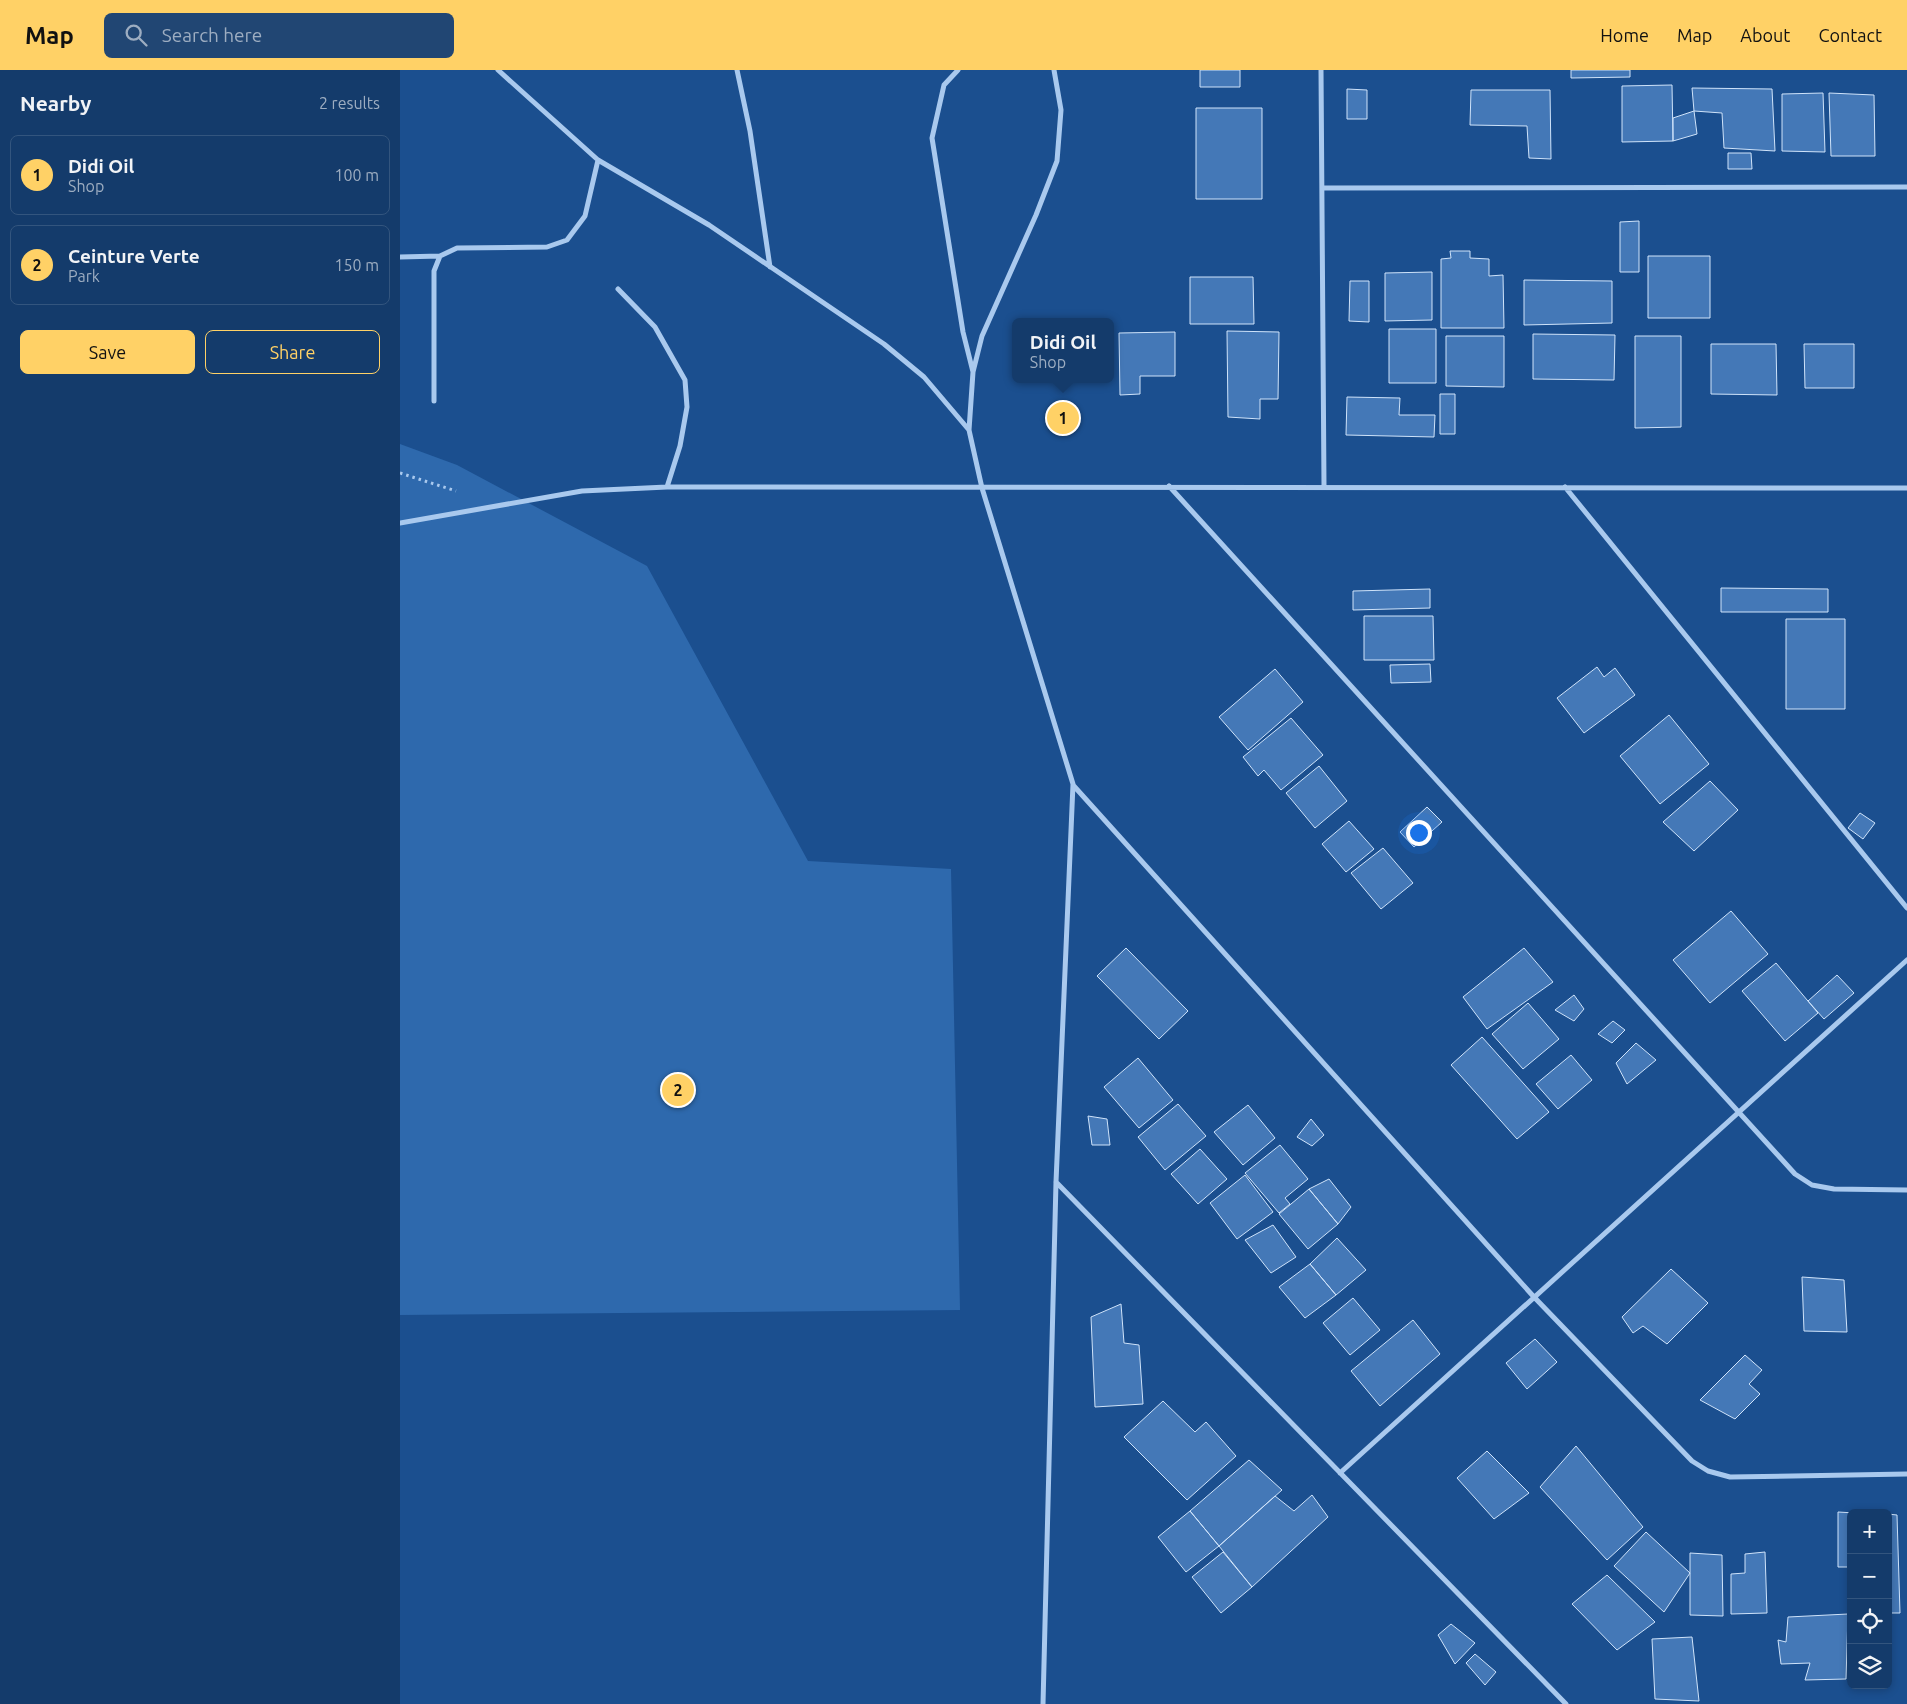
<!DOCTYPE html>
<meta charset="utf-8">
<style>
:root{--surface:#143b6b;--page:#214673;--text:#f1f3f6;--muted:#9dadc1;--line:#33557e;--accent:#ffd166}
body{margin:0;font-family:Ubuntu,sans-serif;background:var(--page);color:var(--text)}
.controls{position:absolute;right:15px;bottom:15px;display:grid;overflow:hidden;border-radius:8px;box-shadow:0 2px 8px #0003}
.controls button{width:45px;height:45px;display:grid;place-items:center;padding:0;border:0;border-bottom:1px solid var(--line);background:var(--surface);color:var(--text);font:25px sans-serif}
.you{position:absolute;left:1018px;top:762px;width:18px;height:18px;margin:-12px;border:4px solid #fff;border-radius:50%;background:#1a73e8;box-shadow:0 0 0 8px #1a73e833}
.badge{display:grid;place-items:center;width:32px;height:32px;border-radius:50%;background:var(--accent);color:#111;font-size:16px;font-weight:700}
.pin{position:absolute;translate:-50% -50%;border:2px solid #fff;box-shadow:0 1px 5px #0006}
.popup{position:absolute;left:612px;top:248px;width:102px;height:65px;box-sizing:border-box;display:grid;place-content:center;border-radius:8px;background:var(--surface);filter:drop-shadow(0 1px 4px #0005);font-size:16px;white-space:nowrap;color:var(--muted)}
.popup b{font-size:19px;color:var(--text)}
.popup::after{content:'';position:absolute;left:50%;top:100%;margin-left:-10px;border:10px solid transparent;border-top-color:var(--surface)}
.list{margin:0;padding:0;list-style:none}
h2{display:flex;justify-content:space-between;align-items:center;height:65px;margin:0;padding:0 20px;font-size:21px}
h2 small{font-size:16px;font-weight:400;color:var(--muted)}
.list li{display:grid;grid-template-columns:32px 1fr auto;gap:15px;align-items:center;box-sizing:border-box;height:80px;margin:0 10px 10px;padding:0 10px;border:1px solid var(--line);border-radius:8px}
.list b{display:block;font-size:19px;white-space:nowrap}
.list p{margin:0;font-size:16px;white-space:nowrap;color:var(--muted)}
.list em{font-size:16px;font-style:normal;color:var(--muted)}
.actions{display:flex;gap:10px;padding:15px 20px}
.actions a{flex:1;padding:11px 0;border:1px solid var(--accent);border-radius:8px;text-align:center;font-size:18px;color:var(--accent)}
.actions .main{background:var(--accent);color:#111}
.icon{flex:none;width:28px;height:28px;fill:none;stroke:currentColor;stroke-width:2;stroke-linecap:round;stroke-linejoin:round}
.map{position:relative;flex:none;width:1507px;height:1634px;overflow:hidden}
header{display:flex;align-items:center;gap:30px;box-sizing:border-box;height:70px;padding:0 25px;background:var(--accent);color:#111}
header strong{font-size:24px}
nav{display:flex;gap:28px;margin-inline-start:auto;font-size:18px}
.search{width:350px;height:45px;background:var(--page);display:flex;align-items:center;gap:12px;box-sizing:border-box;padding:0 18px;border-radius:8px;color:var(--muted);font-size:19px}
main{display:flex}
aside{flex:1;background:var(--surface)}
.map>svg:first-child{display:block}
.green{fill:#2e69ad}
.building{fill:#4478b7;stroke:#cfe3fa}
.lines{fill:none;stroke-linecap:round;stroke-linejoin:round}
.path{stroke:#a9c9ee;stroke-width:3;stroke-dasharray:2.5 4;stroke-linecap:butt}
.minor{stroke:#a9c9ee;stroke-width:5}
</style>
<header>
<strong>Map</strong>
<div class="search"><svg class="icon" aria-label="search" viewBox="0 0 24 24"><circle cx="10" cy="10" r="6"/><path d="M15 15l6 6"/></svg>Search here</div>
<nav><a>Home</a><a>Map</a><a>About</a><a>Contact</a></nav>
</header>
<main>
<aside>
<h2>Nearby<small>2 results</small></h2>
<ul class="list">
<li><span class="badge">1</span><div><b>Didi Oil</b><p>Shop</p></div><em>100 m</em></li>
<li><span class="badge">2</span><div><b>Ceinture Verte</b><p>Park</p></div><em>150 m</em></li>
</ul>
<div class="actions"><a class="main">Save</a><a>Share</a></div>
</aside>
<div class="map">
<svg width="1507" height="1634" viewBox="0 0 1507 1634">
<rect width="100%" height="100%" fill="#1b4f8f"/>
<path class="green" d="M0,374L57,395L247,496L408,791L551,799L560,1240L0,1245Z"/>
<path class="building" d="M800,0H840V17H800Z
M1171,0H1230V7L1171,8Z
M1272,15L1273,71L1222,72V16Z
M1292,18L1372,19L1375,81L1324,78L1322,43L1294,41Z
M947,19L967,20V49H947Z
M1071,20H1150L1151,89L1129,88L1127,56L1070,55Z
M1423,23L1425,82L1382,81V24Z
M1429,23L1474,25L1475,86H1431Z
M796,38H862V129H796Z
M1294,41L1297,64L1273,71V48Z
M1328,83H1351L1352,99H1328Z
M1239,151V202H1220V152Z
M1050,181H1070V188L1089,189V206L1103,205L1104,258H1041V189L1051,188Z
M1248,186H1310V248H1248Z
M1032,202V250L985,251V203Z
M790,207H853L854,254H790Z
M1124,210L1212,211V253L1124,255Z
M950,211H969V252L949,251Z
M989,259H1036V313H989Z
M827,261L879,262L878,329H860V349L828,347Z
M775,262V306H740V324L720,325L719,263Z
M1133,264L1215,265L1214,310L1133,309Z
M1046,266H1104V317L1046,316Z
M1235,266H1281V357L1235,358Z
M1311,274H1376L1377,325L1311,324Z
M1404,274H1454V318H1405Z
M1040,324H1055V364H1040Z
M947,327L1000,328L999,345H1035L1034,367L946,365Z
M1321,518L1428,519V542H1321Z
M1030,519V538L953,540V521Z
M964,546H1033L1034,590H964Z
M1386,549H1445V639H1386Z
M1030,594L1031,612L991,613L990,595Z
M1197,597L1204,607L1215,598L1235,625L1184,663L1157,628Z
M875,599L903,632L848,680L819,647Z
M1269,645L1309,694L1260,734L1220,686Z
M891,648L923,685L881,720L864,700L858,706L843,687Z
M919,696L947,731L915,758L886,723Z
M1310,711L1338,740L1294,781L1263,752Z
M1027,737L1042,752L1014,777L1000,762Z
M1460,743L1475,753L1463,769L1448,758Z
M949,751L974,779L946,802L922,774Z
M983,778L1013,813L981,839L951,803Z
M1331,841L1368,884L1310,933L1273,890Z
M726,878L788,941L759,969L697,906Z
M1124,878L1153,912L1087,959L1063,927Z
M1376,893L1418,943L1385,971L1342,921Z
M1437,905L1454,923L1424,949L1408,931Z
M1174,925L1184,939L1174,951L1155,940Z
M1128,933L1159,969L1123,999L1092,964Z
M1213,951L1225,960L1212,973L1198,964Z
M1082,967L1149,1042L1117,1069L1051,995Z
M1236,973L1256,990L1227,1014L1216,993Z
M1171,985L1192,1010L1158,1039L1136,1014Z
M738,988L773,1030L739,1058L704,1017Z
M778,1034L806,1066L765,1100L738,1067Z
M848,1035L875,1068L843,1095L814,1062Z
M688,1046L707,1049L710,1075H692Z
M911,1049L924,1065L912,1076L897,1067Z
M880,1075L908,1109L885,1128L890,1134L879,1143L845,1103Z
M800,1079L827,1109L798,1134L771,1104Z
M845,1105L873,1142L837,1169L810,1133Z
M929,1109L951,1137L938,1154L909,1119Z
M909,1119L938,1154L908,1179L879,1144Z
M873,1155L896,1187L871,1203L845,1170Z
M937,1168L966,1200L936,1225L910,1194Z
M910,1194L936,1225L905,1248L879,1217Z
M1271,1199L1308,1233L1267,1274L1243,1256L1233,1263L1222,1247Z
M1402,1207L1444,1210L1447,1262L1404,1261Z
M953,1228L980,1260L950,1285L923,1253Z
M721,1234L724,1273L739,1275L743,1334L695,1337L691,1247Z
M1013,1250L1040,1284L980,1336L951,1301Z
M1135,1269L1157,1292L1127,1319L1106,1293Z
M1345,1285L1362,1300L1349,1314L1360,1324L1335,1349L1300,1330Z
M763,1331L795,1362L806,1352L836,1386L787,1430L724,1367Z
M1176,1376L1243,1457L1207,1490L1140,1417Z
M1087,1381L1129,1423L1094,1449L1057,1408Z
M849,1390L882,1420L819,1476L790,1441Z
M912,1425L928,1447L852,1517L819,1476L875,1426L894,1441Z
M790,1441L819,1476L786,1502L758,1467Z
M1438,1442L1455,1443H1451V1544H1448L1449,1497H1438Z
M1488,1444L1497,1445L1500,1543H1488Z
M1246,1462L1290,1503L1264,1542L1214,1496Z
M823,1482L852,1517L821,1543L792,1507Z
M1365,1482L1367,1543L1331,1544V1504L1345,1503V1484Z
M1290,1483L1322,1485L1323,1546L1290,1545Z
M1207,1505L1255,1552L1217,1580L1172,1534Z
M1448,1544L1446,1609L1405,1610L1410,1593L1381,1594L1378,1570L1386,1572L1388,1547Z
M1051,1554L1075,1573L1055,1594L1038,1565Z
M1292,1567L1299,1631L1255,1629L1252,1569Z
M1075,1584L1096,1602L1085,1615L1066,1593Z"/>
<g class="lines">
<path class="path" d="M0,403L56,421"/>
<path class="minor" d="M98,0L198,90L309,155L484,274L524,307L569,360
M337,0L350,61L370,197
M558,0L544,15L532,68L563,262L573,302
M921,0L924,416
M923,118L1507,117
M0,187L40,186
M218,219L255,257L285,310L287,337L280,376L267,417
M34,331V201L40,186L57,178L147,177L167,170L185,146L198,90
M769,416L1395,1104L1412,1115L1434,1119L1507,1120
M1165,417L1507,838
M0,453L182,421L267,417L1507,418
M673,715L1134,1227L1292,1391L1308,1401L1330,1407L1507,1404
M656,1112L1166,1634
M940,1403L1507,890
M643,1634L656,1112L673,714L582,418L569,360L573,302L582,266L636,145L657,91L661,40L654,0"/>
</g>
</svg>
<div class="controls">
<button>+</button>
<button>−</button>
<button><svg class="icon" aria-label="locate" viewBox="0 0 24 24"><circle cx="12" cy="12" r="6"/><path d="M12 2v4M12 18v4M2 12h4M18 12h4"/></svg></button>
<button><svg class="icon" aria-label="layers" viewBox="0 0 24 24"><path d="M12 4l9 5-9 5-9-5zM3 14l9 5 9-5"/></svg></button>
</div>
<div class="you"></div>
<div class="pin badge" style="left:663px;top:348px">1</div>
<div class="popup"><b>Didi Oil</b>Shop</div>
<div class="pin badge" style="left:278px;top:1020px">2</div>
</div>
</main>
